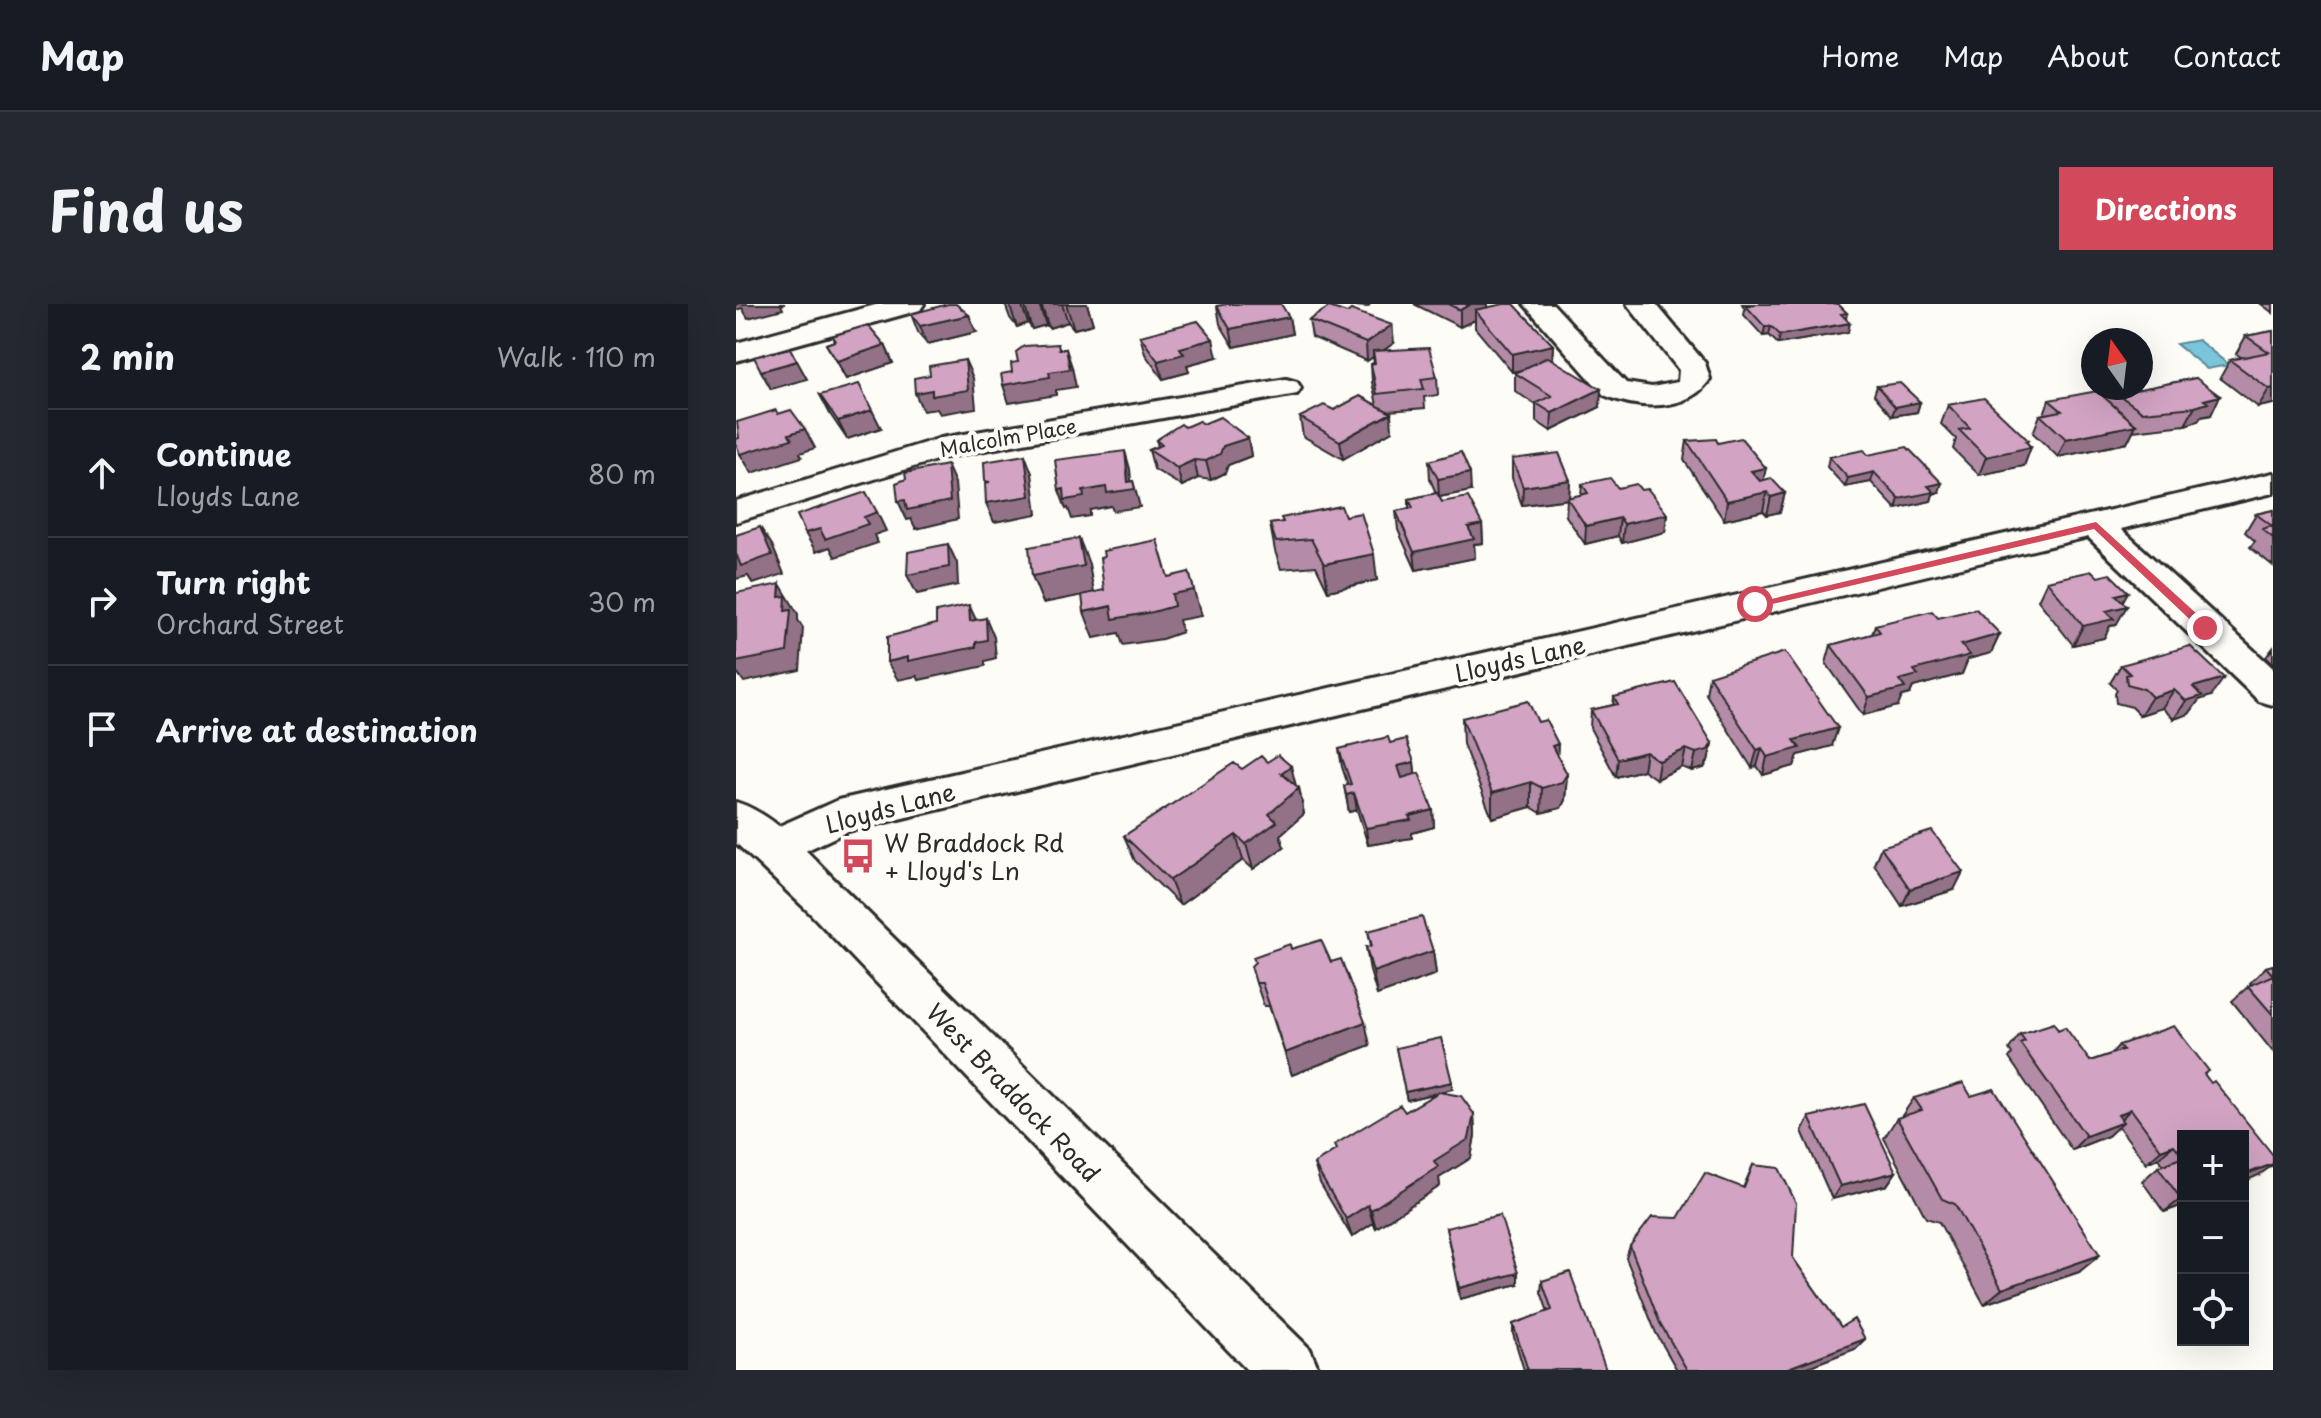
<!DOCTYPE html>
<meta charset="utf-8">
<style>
:root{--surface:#171b24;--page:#242831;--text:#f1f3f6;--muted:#9ea1a6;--line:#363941;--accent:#d1495b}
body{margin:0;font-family:"Playpen Sans",sans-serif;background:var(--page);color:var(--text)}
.controls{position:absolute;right:24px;bottom:24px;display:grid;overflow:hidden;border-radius:0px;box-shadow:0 8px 32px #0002}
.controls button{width:72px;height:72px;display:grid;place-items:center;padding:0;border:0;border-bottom:2px solid var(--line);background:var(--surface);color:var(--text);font:40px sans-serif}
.compass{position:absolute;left:1345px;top:24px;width:72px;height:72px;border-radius:50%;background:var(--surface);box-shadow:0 8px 32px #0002;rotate:346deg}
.stop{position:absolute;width:24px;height:24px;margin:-18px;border:6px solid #d1495b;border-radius:50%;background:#fff}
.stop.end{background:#d1495b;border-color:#fff;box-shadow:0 2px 8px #0008}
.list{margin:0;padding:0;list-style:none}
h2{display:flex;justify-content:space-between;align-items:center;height:104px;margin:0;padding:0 32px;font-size:34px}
h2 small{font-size:26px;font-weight:400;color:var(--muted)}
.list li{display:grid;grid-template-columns:52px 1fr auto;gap:24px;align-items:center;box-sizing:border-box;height:128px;padding:0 32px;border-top:2px solid var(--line)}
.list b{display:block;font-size:30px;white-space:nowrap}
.list p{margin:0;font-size:26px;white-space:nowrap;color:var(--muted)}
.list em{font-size:26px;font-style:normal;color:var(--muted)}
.icon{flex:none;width:44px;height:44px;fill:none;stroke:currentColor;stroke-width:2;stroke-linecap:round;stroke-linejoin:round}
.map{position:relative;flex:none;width:1537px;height:1066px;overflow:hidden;border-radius:0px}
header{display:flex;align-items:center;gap:48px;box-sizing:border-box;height:112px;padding:0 40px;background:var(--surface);border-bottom:2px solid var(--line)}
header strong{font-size:38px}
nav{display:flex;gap:44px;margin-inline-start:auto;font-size:28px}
.intro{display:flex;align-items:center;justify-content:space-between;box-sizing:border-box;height:192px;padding:0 48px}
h1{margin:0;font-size:56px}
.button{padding:20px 36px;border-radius:0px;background:var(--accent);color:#fff;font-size:28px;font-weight:700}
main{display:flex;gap:48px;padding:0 48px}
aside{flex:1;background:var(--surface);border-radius:0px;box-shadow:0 8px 32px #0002}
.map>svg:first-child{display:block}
.water{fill:#7ac5da;stroke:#5a8794;stroke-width:2}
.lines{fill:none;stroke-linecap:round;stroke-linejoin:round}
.street-casing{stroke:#2b2b2b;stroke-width:6}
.secondary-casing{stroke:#2b2b2b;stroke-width:6}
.street{fill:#fdfcf7;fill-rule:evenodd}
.secondary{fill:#fdfcf7;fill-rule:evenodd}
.wall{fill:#b58ca8;stroke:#2b2b2b;stroke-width:2}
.shaded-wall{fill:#937288;stroke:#2b2b2b;stroke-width:2}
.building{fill:#d2a3c3;stroke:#2b2b2b;stroke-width:2}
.route{fill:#d1495b}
.labels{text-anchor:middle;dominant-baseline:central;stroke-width:8;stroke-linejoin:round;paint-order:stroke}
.far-street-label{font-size:20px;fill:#2b2b2b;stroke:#fdfcf7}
.street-label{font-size:24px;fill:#2b2b2b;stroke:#fdfcf7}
.poi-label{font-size:24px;fill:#2b2b2b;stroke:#fdfcf7;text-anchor:start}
</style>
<header>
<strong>Map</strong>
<nav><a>Home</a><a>Map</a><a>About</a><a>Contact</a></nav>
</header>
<div class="intro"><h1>Find us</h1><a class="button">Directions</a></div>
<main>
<aside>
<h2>2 min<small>Walk · 110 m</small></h2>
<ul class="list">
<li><svg class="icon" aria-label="ahead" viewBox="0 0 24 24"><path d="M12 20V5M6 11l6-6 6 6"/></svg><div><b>Continue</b><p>Lloyds Lane</p></div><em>80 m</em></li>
<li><svg class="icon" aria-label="right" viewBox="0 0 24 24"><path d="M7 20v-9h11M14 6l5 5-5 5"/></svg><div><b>Turn right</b><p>Orchard Street</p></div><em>30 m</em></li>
<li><svg class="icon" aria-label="arrive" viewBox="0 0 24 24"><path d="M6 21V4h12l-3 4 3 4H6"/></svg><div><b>Arrive at destination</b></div></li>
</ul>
</aside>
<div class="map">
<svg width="1537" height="1066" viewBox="0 0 1537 1066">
<rect width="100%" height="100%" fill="#fdfcf7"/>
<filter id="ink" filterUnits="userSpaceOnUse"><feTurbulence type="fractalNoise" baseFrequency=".0125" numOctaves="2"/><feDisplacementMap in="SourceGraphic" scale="16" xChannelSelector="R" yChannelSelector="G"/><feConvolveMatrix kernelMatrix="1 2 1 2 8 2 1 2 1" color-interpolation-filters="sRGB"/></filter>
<g filter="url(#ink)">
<path class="water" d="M1462,36L1493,61L1471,65L1440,40Z"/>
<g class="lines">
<g class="street-casing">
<path id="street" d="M788,0H817L890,79L916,83L942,78L943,66L891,0H920L969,59L974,75C953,108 902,106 868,91Z
M550,75L561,78L565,84L561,90L210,153L0,218V197L205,134Z
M1537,169V189L1385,225L1537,364V401L1523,397L1352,233L112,527L37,562L21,556L15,544L21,532L102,496Z"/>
</g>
<g class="secondary-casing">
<path id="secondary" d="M143,0H188L184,6L0,57V39Z
M0,498C41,511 74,552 105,582L574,1045L583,1066H511L73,608L0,539Z"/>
</g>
<use href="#street" class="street"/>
<use href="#secondary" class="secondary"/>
</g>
<path class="wall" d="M269,0H351L357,20L338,25L332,18L313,24L310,21L296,25L292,19L281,23L274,14Z
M590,0H634L632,3Z
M678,0H751V4L817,41L816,56L864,103L815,127L800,117V101L779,87V69L784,67L776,68L739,24V16L724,23Z
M1006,0H1102L1111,9L1110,15L1112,28L1042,40L1033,31L1027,32L1008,11L1009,5Z
M1525,0H1537V9Z
M481,2L553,13L556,30L498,43L484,20Z
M175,10L240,28L191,40L182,28Z
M573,16L658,39L646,47L701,73L702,91L688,93L689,104L652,107L656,127L607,155L567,132L564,113L598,106L641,101L636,78L635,60L638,59L637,53L631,57L576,33Z
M1537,27V100L1522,103L1484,74L1494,56L1505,53L1500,50L1510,32Z
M96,32L149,41L157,59L110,75L90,40L98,37Z
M404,32L481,53L451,61L453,68L427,75L409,50Z
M1460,74L1475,111L1465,113L1462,117L1449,121L1397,127L1391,139L1322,153L1297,129L1304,111L1308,110L1313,96L1368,94L1373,84L1400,86Z
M1141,82L1184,98L1181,108L1156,112L1138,91Z
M84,91L145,124L111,135L94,110Z
M1212,101L1291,139L1295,143L1288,162L1243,171L1217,145L1220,135L1205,120Z
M467,120L512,134L515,152L492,161L489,169L475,176L462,174L446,182L418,165L413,146L422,142L420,136L449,123Z
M951,137L982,139L1028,176L1049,189L1044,208L1031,211L1027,207L988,216L948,156Z
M1132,151L1203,188L1197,190L1195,197L1160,205L1135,178L1109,183L1091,163L1093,153Z
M776,155L834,176L833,194L845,191L846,180L905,186L931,210L929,228L886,239L882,232L849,240L830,212L831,195L786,201L776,174Z
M693,157L735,187L703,193L706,198L746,220L747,239L738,240L739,254L680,266L662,226L660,207L673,204V195L700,189L694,175Z
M1537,206V262L1514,243L1519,237L1509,228L1520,210Z
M609,212L641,276L592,287L580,262L545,265L539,247L534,220Z
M1311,277L1386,298L1380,321L1374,322L1368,334L1337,341L1302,296Z
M1202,314L1264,330L1255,349L1232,355L1226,370L1177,383L1174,390L1166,392L1162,402L1127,411L1090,359L1095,341L1136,330L1139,321Z
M1537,344V359L1530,353Z
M1385,361L1475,392L1463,396L1453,410L1438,415L1426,404L1404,411L1396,403L1380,399L1379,390L1381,386L1374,379Z
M973,372L1096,442L1062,451L1058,462L1027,471L1021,462L1016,464L970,390Z
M878,393L976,439L972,457L968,464L956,467L946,463L920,475L907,466L880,473L854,424L855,406L877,401Z
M726,414L822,452L831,470L829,496L825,504L805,509L795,503L756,514L727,440Z
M654,439L678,458L679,470L697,506L698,523L676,529V534L632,541L621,506L613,508L608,482L612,481L606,463L603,445Z
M506,465L560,482L563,484L568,510L544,531L548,543L517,565L507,556L444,601L399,557L388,532Z
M1145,543L1218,586L1166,602L1138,560Z
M632,627L697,647L700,670L641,691L634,667L630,643L635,642Z
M555,645L595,658L634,741L556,771L533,702H528L520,679Z
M1537,661V748L1496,697L1515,680L1514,679L1530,663Z
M1322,726L1354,757L1375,750L1383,741L1469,771L1523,871L1447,832V901L1428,908L1406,877L1422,863L1427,861L1422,854L1410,859L1382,822L1372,832L1336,846L1273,754L1276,750L1273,745L1284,730Z
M660,744L716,785L705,788L738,810L739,831L735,854L703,874L704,882L640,924L637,919L616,933L584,879L578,860L600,846L598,841L669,808L701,789L671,796Z
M1178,794L1343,968L1248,1000L1203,918L1190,914L1148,834L1161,814L1165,813Z
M1073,813L1160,868L1151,881L1096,895L1066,827Z
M1017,861L1057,954L1105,1023L1129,1035L1119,1045L1064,1066H941L920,1029L890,954L894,942L942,914L1007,884Z
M710,924L782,980L724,995Z
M806,977L870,1066H788L777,1030V1020L812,1008L805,988Z"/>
<path class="shaded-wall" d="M0,0H49L45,1L47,5L12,14L6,4L0,6Z
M273,0H285L292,19L281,23Z
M288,0H303L310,21L296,25Z
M305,0H326L332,18L313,24Z
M330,0H351L357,20L338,25Z
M733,0H751V10L739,6V16L724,23V6Z
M233,11L240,28L191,40L184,22Z
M553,13L556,30L498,43L494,25Z
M1114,19L1112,28L1042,40L1044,31Z
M656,21L658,39L638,53L637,47V53L631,57L630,39Z
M1035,22L1033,31L1027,32L1029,23Z
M477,35L481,53L451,61L453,68L427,75L422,57L444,44Z
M149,41L157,59L110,75L101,57Z
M817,41L816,59L776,68V50Z
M330,45L336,63L340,83L320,86V91L273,99L267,81L313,68Z
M229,56L237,74L240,104L204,110L201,105L187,107L179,89Z
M61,57L71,75L35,85L25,67Z
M1537,84V100L1522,103L1533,85Z
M865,85L864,103L815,127L816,109Z
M1484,92L1475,111L1465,113L1462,117L1449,121L1459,103L1468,96Z
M1184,98L1181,108L1156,112L1159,103Z
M136,106L145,124L111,135L102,117Z
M655,109L656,127L607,155L604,137Z
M1400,121L1391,139L1322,153L1330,135Z
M69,125L79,144L64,149L66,153L16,169L4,150L53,130Z
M512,134L515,152L492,161L489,169L475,176L470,157L487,142Z
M1292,136L1289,145L1295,143L1288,162L1243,171L1250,153Z
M389,147L394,165L396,185L397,177L404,203L377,207L375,202L354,206V212L336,215L332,204L330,205L323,186L328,185L347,187L392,178Z
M289,151L296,169L301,210L258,218L250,199Z
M458,156L462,174L446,182L441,164Z
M211,161L219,179L222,215L180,225L175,215L171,216L162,197Z
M1030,164L1026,183L1015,167Z
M1138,168L1135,178L1109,183L1112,174Z
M734,169L735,187L703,193L702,175Z
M834,176L833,195L786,201L787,183Z
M1206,179L1203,188L1197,190L1195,197L1160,205L1163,195L1192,182Z
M1031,188L1027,207L988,216L991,197Z
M1049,189L1044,208L1031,211L1035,193Z
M141,208L150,227L138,231L142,239L99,253L94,243L80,248L69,229Z
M931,210L929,228L886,239L888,220Z
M884,214L882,232L849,240L850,222Z
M746,220L747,239L738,240L739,254L680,266L678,248L732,223Z
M24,223L36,241L48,270L17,280L12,272L0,275V253Z
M343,234L353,260L358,289L307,299L296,272Z
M212,240L221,259L222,281L181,290L171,271Z
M638,250L641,276L592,287L588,260Z
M453,268L465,312L443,316L446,328L426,335L387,341L383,329L358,334L348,308L436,290Z
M44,280L62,310V316L67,324L64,366L8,378L0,367V358L43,293Z
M1392,288L1383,304L1391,302L1380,321L1374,322L1368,334L1337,341L1347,322L1380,291Z
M233,301L242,320L234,317Z
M250,314L258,333L260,354L249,357V362L183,376L181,372L162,376L151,358L240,338Z
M1264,330L1255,349L1232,355L1226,370L1177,383L1174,390L1166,392L1162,402L1127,411L1133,393L1178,366L1225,341Z
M1488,374L1475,392L1463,396L1453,410L1438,415L1450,397L1457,383Z
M1438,386L1426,404L1404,411L1416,393Z
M1102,424L1096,442L1062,451L1058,462L1027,471L1031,453L1058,436Z
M976,439L972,457L968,464L956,467L960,449Z
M822,440L821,466L816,442Z
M1026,444L1021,462L1016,464L1021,446Z
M950,445L946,463L920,475L923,457Z
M910,448L907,466L880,473L882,455Z
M678,458L680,476L664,480L662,462Z
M555,462L561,486L563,484L568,510L544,531L548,543L517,565L510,540L533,510L545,469Z
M831,470L829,496L825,504L805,509L806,484Z
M795,478V503L756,514V489Z
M618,489L621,506L613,508L610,491Z
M697,506L698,523L676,529V534L632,541L630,524Z
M500,531L507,556L444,601L434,576Z
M1227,568L1218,586L1166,602L1174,585Z
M697,647L700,670L641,691L637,668Z
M629,718L634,741L556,771L549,749Z
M716,778V785L671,796L669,788Z
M1395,805L1380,820L1382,811Z
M738,810L739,831L735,854L703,874L704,882L640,924L635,906L698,857Z
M1387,818L1372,832L1336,846L1350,832Z
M1438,841L1422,854L1410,859L1425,846Z
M1537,860V861L1523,871L1507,878V871Z
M1160,868L1151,881L1096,895L1104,882Z
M1445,895H1447V901L1428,908Z
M632,901L637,919L616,933L610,915Z
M1364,951L1343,968L1248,1000L1266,985Z
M782,969V980L724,995L723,984Z
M1129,1035L1119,1045L1064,1066H1047Z"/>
<path class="building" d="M212,0H220L233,11L184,22L175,10Z
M491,0H545L553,13L494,25L481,2Z
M712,0H735L724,6Z
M768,0H778L817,41L776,50L739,6Z
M1015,0H1102L1111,9L1105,10L1114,19L1044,31L1035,22L1029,23L1010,2L1016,1Z
M593,3L611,9L615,6L656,21L630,39L573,16Z
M462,17L477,35L444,44L448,50L422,57L404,32Z
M132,21L149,41L101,57L90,40L99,37L96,32Z
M1537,27V84L1533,85L1494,56L1533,48L1510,32Z
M322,40L323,45H330L334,65L313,68L314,73L267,81L265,70L276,68L275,59L282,58L280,48L288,42Z
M54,44L61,57L25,67L18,53Z
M693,44L701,73L685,75L688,85L641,90L635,60L639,59L637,47Z
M812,53L865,85L816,109L800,99L816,92L779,69Z
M229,56L232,86L196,92V86L179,89L178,74L194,71L193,62Z
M1460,74L1484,92L1468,96L1472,99L1459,103L1407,108L1373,84H1397L1400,86Z
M1164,79L1184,98L1159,103L1141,82Z
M123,80L136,106L102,117L84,91Z
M1361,87L1400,121L1330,135L1304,111L1326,107L1313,96Z
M624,92L655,109L604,137L564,113L588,101L598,106Z
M1248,94L1292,136L1289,137L1295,143L1250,153L1223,126L1234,124L1212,101Z
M40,106L42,110L55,106L69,125L53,130L56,135L4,150L0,140V135L3,134L1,118Z
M484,113L512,134L487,142L484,150L470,157L458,156L441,164L413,146L426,141L420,136L445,120L449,123L463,117L467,120Z
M1005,134L1030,164L1015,167L1024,177L1035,174L1049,189L1035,193L1031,188L991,197L951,137L980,135L982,139Z
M1171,143L1206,179L1192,182L1198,188L1163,195L1138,168L1112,174L1093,153L1128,146L1132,151Z
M389,147L392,178L397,177L399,185L371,189L370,183L347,187L348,193L329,196L328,185L323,186L319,156Z
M725,148L734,169L702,175L693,157Z
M823,149L834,176L787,183L776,155Z
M289,151L294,192L250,199L249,179L254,178L249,177L248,158Z
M211,161L214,197L171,206L169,196L162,197L160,179L170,175L169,169Z
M874,174L882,184L900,180L905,186L912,185L931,210L888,220L884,214L850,222L831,194L852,189L846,180Z
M130,188L141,208L128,213L132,220L89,235L84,225L69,229L61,211Z
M701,189L706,198L732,193L746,220L732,223L738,235L678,248L660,207L677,204L673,195Z
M605,202L609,212L625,209L638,250L588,260L575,235L540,238L534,220L547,218L545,214Z
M1537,206V234L1526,225L1536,222L1520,210Z
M24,223L36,251L5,262L1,252L0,253V231Z
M343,234L348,262L296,272L293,243Z
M421,236L432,273L453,268L458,286L436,290L438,302L417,308L377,315L375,302L348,308L346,291L368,286L364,254L368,253L367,247Z
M212,240L213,263L171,271L172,248Z
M1356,267L1362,273L1374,270L1392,288L1380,291L1391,302L1370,307L1378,315L1347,322L1311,277Z
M44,280L43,293L50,292L49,307L55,306L51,348L0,358V289Z
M233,301L234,317L250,314L251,336L240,338V343L172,357V353L151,358V333L200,320V308Z
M1240,305L1264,330L1225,341L1234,351L1178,366L1182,371L1163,376L1169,384L1133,393L1095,341L1144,328L1139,321L1196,307L1202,314Z
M1454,342L1488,374L1457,383L1466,392L1450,397L1438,386L1416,393L1408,385L1391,380L1390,371L1394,370L1385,361Z
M1049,348L1102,424L1058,436L1064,444L1031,453L1026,444L1021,446L973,372Z
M939,378L976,439L972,446L960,449L950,445L923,457L910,448L882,455L855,406L882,400L878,393Z
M792,397L802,418L810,416L822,440L816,442L831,470L826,478L806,484L795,478L756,489L726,414Z
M652,433L654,439L670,435L678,458L662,462L666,474L683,469L697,506L673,512L675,516L630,524L618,489L610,491L608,482L615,480L603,445Z
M542,451L555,462L545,469L563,484L533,510L541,518L510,540L500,531L434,576L388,532L498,459L506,465L525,452L531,458Z
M1196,527L1227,568L1174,585L1145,543Z
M686,613L697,647L637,668L630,643L636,642L632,627Z
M585,636L595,658L605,655L629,718L549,749L526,679H520L515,662L519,658L517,653L554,640L555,645Z
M1537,661V671L1530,663Z
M1537,671V711L1512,682Z
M1318,719L1322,726L1329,723L1354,757L1387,746L1383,741L1438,722L1473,767L1468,770L1475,779L1478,777L1537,851V860L1507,871V832H1447V853L1438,841L1425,846L1395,805L1382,811L1387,818L1350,832L1284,739L1289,737L1284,730Z
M705,734L716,778L669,788L660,744Z
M1227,779L1235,792L1258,785L1364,951L1266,985L1219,900L1206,895L1161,814L1186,806L1178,794Z
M703,788L725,792L738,810L733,835L698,857L702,863L635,906L632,901L610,915L578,860L601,845L598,841L664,801L669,808Z
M1128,800L1160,868L1104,882L1073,813Z
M1447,853V895H1445L1422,863Z
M1017,861L1043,864L1060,899L1057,954L1105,1023L1118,1015L1129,1035L1047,1066H951L924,1019L894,942L916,913L942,914L969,869L1008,884Z
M764,911L782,969L723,984L710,924Z
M834,968L870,1066H792L777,1020L816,1006L806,977Z"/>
</g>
<path class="route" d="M1360,218L1473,321V326H1465L1358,225L1019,304L1014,300Z"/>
<defs>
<g id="bus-bare" transform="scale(2.76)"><path d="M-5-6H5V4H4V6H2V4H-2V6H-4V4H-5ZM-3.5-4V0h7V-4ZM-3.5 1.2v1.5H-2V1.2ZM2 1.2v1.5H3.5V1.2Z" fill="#d1495b" stroke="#fdfcf7" stroke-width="2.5" paint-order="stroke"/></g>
</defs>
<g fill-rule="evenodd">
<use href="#bus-bare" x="122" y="552"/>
</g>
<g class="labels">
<g class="far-street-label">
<text transform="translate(272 133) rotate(-10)">Malcolm Place</text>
</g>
<g class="street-label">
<text transform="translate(784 354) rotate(-13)">Lloyds Lane</text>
<text transform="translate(154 503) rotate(-15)">Lloyds Lane</text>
<text transform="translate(278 788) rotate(46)">West Braddock Road</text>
</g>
<g class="poi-label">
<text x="148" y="538">W Braddock Rd<tspan x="148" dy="28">+ Lloyd's Ln</tspan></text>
</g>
</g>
</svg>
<div class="controls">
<button>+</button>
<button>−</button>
<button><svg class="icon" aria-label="locate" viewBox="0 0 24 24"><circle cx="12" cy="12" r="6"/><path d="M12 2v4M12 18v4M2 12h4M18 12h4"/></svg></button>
</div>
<svg class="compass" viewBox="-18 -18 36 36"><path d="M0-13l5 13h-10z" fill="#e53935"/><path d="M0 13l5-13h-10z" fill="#9ea1a6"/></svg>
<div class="stop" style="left:1019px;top:300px"></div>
<div class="stop end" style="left:1469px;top:324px"></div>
</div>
</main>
